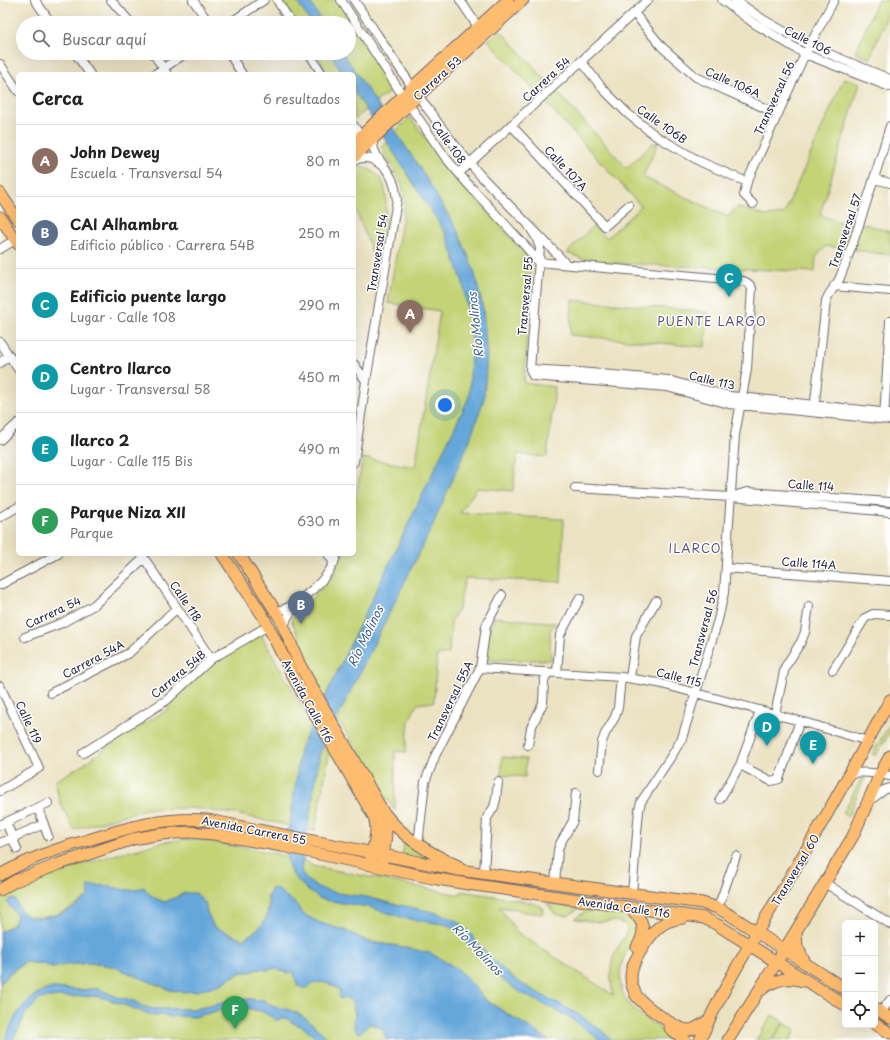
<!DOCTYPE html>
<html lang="es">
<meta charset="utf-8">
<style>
:root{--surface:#fff;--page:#f6f6f6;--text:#222;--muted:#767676;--line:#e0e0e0;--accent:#0b8043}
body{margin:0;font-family:"Playpen Sans",sans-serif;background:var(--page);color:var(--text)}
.controls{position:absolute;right:12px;bottom:12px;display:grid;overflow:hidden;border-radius:6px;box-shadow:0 4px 16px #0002}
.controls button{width:36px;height:36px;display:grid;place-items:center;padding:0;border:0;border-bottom:1px solid var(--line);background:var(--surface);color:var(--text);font:20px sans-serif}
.you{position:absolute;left:445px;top:405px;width:14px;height:14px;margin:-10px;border:3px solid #fff;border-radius:50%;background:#1a73e8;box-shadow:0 0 0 6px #1a73e833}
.badge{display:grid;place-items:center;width:26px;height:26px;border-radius:50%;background:var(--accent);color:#fff;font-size:13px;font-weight:700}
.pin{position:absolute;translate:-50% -33px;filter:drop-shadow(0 1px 2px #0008)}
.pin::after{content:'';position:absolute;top:21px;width:14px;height:12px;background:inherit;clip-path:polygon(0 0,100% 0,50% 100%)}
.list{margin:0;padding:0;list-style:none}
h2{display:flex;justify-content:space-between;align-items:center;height:52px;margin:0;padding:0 16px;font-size:17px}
h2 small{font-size:13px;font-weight:400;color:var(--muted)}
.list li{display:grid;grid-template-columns:26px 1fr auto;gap:12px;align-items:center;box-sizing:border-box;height:72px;padding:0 16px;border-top:1px solid var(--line)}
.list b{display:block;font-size:15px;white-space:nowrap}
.list p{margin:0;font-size:13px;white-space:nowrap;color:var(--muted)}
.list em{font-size:13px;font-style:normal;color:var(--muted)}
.icon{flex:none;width:22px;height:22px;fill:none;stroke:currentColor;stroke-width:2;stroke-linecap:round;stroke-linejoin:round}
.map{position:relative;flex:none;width:890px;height:1040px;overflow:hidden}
.search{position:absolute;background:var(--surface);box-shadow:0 4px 16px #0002;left:16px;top:16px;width:340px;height:44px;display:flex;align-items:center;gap:10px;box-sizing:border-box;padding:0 14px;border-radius:22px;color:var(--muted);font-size:15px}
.panel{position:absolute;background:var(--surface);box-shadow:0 4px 16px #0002;left:16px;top:72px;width:340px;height:484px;border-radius:6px}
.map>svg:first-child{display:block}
.green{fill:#c3d376;stroke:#727a58}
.water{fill:#66a7da;stroke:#44648a}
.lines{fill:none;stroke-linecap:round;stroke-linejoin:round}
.minor-casing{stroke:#68656a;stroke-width:10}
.major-casing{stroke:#68656a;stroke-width:13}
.minor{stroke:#fff;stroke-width:8}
.major{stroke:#febc70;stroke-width:11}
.labels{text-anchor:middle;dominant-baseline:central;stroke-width:3;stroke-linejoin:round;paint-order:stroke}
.street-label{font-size:11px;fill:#22223b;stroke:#fff}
.neighbourhood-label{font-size:12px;letter-spacing:1px;fill:#5f5177;stroke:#fff}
.water-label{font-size:12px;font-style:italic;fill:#415e83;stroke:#fff}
</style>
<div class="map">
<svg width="890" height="1040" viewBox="0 0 890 1040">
<rect width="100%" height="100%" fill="#fff"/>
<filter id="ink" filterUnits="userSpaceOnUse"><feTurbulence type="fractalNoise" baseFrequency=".025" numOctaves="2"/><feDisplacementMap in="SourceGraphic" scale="8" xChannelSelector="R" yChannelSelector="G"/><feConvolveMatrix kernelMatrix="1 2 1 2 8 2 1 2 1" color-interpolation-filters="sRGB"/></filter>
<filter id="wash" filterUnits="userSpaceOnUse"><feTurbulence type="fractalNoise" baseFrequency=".012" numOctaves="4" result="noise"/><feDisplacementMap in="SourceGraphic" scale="16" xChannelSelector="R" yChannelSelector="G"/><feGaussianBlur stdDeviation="0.9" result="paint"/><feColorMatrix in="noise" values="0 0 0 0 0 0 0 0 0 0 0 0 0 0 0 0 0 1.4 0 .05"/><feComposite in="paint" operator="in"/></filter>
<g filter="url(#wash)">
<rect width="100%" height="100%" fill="#ebe2c1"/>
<path class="green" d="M282,0H338L371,55L394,88L355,119L354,117V74H328L315,53H349V23H296Z
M878,0H890V8L870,59L855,53Z
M500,30L627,168L653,143H658L643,177L728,217L737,207L766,216L784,214L844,78L860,83L820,215L847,224H866L890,232V255L826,246L816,257L815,272L591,262L567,253L594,225L607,238L641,206L488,40Z
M410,117L451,172L497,221L531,262L524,383L555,387L547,457L517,454L513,491L477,488L460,513L564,519L561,582L465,578L459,608L451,621L449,654L437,655L434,702L417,704L409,721L406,752L395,751V811L323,696L291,619L333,577L342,554H354V506L363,458L415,467L440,311L388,303L405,202L402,184L381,147Z
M362,166C370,169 378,174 383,183C391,197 381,251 379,269L354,206V172Z
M572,300L708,312L705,347L570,335Z
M495,617L556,623L550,631L551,660H484L489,629Z
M260,633L329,755L315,831L235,814L191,808L146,809L74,830L60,802L55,781L84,764L119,738L166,711L194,677L216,659Z
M890,724V732L876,755L872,754Z
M502,757L526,759L525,777L501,775Z
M862,777L865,778L848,816L843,813Z
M192,839L242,847L302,859L313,866L460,895L461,891L520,900L539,905L543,910L542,914L524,912L517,909L499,907L518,933L613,995C611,981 609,968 614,955C617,946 628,936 627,927C620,918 608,922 598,922C591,921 583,920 575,919L586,911H604L624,914L635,922C641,935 631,943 625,955C618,970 618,989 628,1002C640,1019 661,1027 677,1040H549L484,999L473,985L398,946L369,942L344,930L320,923L303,914L296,904L267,896C271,919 263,928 243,939L214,927L207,912L205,903L185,893L165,902C156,899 149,896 144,887C129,893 122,889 107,886C101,885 94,886 88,886L90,895C75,908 40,927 21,912C17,909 15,903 13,899H10L8,902L17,916L14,924L0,932V898C38,876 82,865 124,852C135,851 145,847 155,844C167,841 180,840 192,839Z
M405,841L438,863L402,855Z
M547,903L579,908L568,916L555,914Z
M25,962L43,964L52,968L65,965L90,963L112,966L170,990L197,991L221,984L230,978L242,972H250L258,969L268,970L274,968L289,973L293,971L294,973L296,981C300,982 305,984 309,984C312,984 315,982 318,982C330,981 339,989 344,998L351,999L360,1033L369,1024C379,1025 382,1028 386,1037L385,1040H330L309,1021L297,1013L284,1008L275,1007L263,1000L248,999L237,1000L195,1009H153L142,1006L132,1000L117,997L99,989H92L81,990L53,988L42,991L32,997L15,1017L5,1040H0V984L10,973Z
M89,995L105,998L155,1016L165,1015L170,1017L178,1016L194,1017L235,1006L261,1011L277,1020L287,1018L293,1023L303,1027L318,1040H13L14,1036L20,1027L25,1014L40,999L50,997H74Z
M772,1015L784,1022L772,1040H756Z
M784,1023L796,1030L790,1040H773Z"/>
<path class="water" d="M296,0H309L323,23H311Z
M330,53H343L420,168L458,231L474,270L483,308L487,354L484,399L469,442L431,529L320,753L301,869C307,893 347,894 367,897C376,899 385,902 394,904C417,909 442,911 462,924C479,944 496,967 518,981C549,1001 585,1013 612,1040H600L569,1017L523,994L505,982L493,973L479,957L456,929L445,924L435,923L408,919L368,907L342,903L320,899L306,889L291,873L286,856L300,749L469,397L472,334L463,283L446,234L354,91V74H343Z
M88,886C94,886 101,885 107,886C123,889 127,893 144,887C149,896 156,899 165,902L185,893H196L205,903L207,912L214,927L243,939C255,932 267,923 269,909C271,898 265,900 272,888L277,889L296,904L303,914L320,923L344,930L369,942L398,946L430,953L458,969L473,985L484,999L549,1040H385L386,1037C382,1028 379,1025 369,1024L360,1033L354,1029L355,1012L351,999L344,998L339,999L340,991C330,982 316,978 306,989L297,986L294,973L293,972L289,973L274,968L268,970L258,969L250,972H242L230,978L221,984L197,991L183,992L170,990L112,966L90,963L65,965L52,968L43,964L25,962L10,973L0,984V932L14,924L17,916L7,902L10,899H13L16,900C21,928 58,917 75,907C80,903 85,899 89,895Z
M53,988L81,990L92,989H99L117,997L132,1000L142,1006L153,1009H195L237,1000L248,999L263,1000L275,1007L284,1008L297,1013L309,1021L330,1040H318L303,1027L293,1023L287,1018L277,1020L261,1011L235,1006L194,1017L178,1016L170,1017L165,1015L155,1016L146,1013L105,998L95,996L50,997L40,999L36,1002L32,1008L25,1014L20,1027L14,1036L13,1040H5C14,1016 26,994 53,988Z"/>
</g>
<g filter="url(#ink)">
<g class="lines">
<g class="minor-casing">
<path id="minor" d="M35,0L51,23
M111,0L131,23
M193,0L209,23
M277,0L291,23
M341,0L401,93L445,157L467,183L527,248L538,262L727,279C736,280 747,279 752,288L747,369L735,435L724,593L718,620L682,738L674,752L641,802L639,810L632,893
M354,0C394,59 432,121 480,175C508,205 538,233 566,264
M460,0L478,27
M722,0L755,24L805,54L890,87
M735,0L764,20L810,46L890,79
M634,13L662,47L696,77L778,114
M230,23L264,0
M75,53L90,74
M153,53L167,74
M229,53L242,74
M309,53L322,74
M581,61L603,89L628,114L656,136L701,162L747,182
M0,64L18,91
M155,74L186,53
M511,125L605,226L629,205
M354,126L361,137
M354,160C366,156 372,158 381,165
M459,173L648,0
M874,179L890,183
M753,204L744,195L747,182L805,54L834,0
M529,226L536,237L540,248L530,369L533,376L667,387L729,404L890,420
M0,249L15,240
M834,286L890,291
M0,342L18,369
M0,363L9,355
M354,364L366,381
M530,369L579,372L668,380L700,389L730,396L890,413
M814,410L826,301C829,291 838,285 841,275C860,227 875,176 890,126
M884,418L890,321
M0,440L18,423
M354,462L366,381L397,200C396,192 395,186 392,179C386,166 371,154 373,140
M575,488L731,497L890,512
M734,496L747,492L890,502
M0,517L18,507
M328,554L334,563
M142,555L211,659
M726,568L890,581
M0,585L58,554
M276,611C292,610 321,584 329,571C333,566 335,560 337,554
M284,627L287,618L295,605
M25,637L62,623L94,605L144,558
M480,668L621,677L658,683L800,721L868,741
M833,670L865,618L873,614L890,615
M557,673L560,635L580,598
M630,678L636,636L656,601
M0,686L39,768L0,791
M51,693L129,653L177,608
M775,714L785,667L801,642L805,632L809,606
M528,745L531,728L543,703L544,681L548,672
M83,753L167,700L211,659L268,626
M740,765L771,781L779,779L800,721
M599,770L602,742L605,734L615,717L618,708L621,677
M848,774C863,771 875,773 890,776
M720,799L740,765L760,711
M869,801L884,790L890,788
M38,808L48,836
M6,822L17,849
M0,825L48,803
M0,843L44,824
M418,845L425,782L436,754L480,668L486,626L502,595
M484,874L487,818L494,807L496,799L498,782
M555,883L558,850L560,844L573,821L576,793
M825,883L890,924
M718,908L736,856
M879,1011L884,1008L890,1000"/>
</g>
<g class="major-casing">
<path id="major" d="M354,143L417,83L508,0
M354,157L409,104L523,0
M0,193L18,220
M0,217L18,244
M222,554L263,616L294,678L374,817C379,831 373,846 371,860
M239,554L280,618L299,663L312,687L382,810C389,828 385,844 382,862
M385,814C403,838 431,854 458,866
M0,875C26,860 56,849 85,841C129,827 161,817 208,820L459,870L702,903L718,908L730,915L845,989
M0,890L15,881L59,864L133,839L161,834L190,832L214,834L282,846L432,878L468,884L704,918L716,924L845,1005
M628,907C643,918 648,930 637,947
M683,918C663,920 656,928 645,944C639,954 631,965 631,977C631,984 633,989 636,995C643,1005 677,1030 689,1030C695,1030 702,1024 708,1021
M796,931L797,946L805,963
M761,990C773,980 788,976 803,981
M875,1008L890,1018
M875,1024L890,1033
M670,1028L685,1040
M700,1040C728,976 767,917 802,857C833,805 861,753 890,700
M728,1040L796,931L853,836L880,774L890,756"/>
</g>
<use href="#minor" class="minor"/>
<use href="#major" class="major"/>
</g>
</g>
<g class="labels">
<g class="street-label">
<text transform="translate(808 40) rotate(27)">Calle 106</text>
<text transform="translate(437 78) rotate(-42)">Carrera 53</text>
<text transform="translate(546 79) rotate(-43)">Carrera 54</text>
<text transform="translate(733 82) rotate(24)">Calle 106A</text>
<text transform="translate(774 98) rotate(-65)">Transversal 56</text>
<text transform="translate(662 124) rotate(35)">Calle 106B</text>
<text transform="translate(449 142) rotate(54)">Calle 108</text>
<text transform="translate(566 168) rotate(47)">Calle 107A</text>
<text transform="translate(845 231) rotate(-71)">Transversal 57</text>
<text transform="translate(377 253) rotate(-81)">Transversal 54</text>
<text transform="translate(525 296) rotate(-85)">Transversal 55</text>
<text transform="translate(712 380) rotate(13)">Calle 113</text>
<text transform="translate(811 485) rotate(4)">Calle 114</text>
<text transform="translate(809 563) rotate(4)">Calle 114A</text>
<text transform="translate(186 601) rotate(56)">Calle 118</text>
<text transform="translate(53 612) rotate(-25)">Carrera 54</text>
<text transform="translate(703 628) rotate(-75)">Transversal 56</text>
<text transform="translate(93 659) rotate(-28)">Carrera 54A</text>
<text transform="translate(178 674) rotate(-40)">Carrera 54B</text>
<text transform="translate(679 677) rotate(14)">Calle 115</text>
<text transform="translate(308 701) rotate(61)">Avenida Calle 116</text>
<text transform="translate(450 701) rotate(-64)">Transversal 55A</text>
<text transform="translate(29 722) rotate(65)">Calle 119</text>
<text transform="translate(254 830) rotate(11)">Avenida Carrera 55</text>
<text transform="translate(795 870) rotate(-59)">Transversal 60</text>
<text transform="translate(624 907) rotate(8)">Avenida Calle 116</text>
</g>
<g class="neighbourhood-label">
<text x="712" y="321">PUENTE LARGO</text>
<text x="695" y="548">ILARCO</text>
</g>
<g class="water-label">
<text transform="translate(475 325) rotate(-96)">Río Molinos</text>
<text transform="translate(365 636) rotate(-64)">Río Molinos</text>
<text transform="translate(478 949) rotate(46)">Río Molinos</text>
</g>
</g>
</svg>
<div class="controls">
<button>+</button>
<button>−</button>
<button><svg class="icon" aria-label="locate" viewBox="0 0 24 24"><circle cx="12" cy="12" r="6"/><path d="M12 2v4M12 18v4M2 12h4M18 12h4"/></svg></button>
</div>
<div class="you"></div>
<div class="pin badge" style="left:410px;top:333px;background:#8d6e63">A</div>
<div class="pin badge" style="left:301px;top:624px;background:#5c6f8a">B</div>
<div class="pin badge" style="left:729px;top:297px;background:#0f9aa8">C</div>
<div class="pin badge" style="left:767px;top:746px;background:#0f9aa8">D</div>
<div class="pin badge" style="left:813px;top:764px;background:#0f9aa8">E</div>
<div class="pin badge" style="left:235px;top:1029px;background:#2e9e5b">F</div>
<div class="search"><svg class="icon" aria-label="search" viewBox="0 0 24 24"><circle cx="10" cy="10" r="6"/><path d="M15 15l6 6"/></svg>Buscar aquí</div>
<section class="panel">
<h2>Cerca<small>6 resultados</small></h2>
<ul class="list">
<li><span class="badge" style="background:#8d6e63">A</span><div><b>John Dewey</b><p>Escuela · Transversal 54</p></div><em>80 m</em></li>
<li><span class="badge" style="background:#5c6f8a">B</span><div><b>CAI Alhambra</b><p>Edificio público · Carrera 54B</p></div><em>250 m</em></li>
<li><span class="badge" style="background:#0f9aa8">C</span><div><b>Edificio puente largo</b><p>Lugar · Calle 108</p></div><em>290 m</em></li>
<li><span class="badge" style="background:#0f9aa8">D</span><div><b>Centro Ilarco</b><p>Lugar · Transversal 58</p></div><em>450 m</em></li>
<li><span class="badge" style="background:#0f9aa8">E</span><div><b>Ilarco 2</b><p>Lugar · Calle 115 Bis</p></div><em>490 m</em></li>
<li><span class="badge" style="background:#2e9e5b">F</span><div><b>Parque Niza XII</b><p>Parque</p></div><em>630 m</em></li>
</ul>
</section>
</div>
